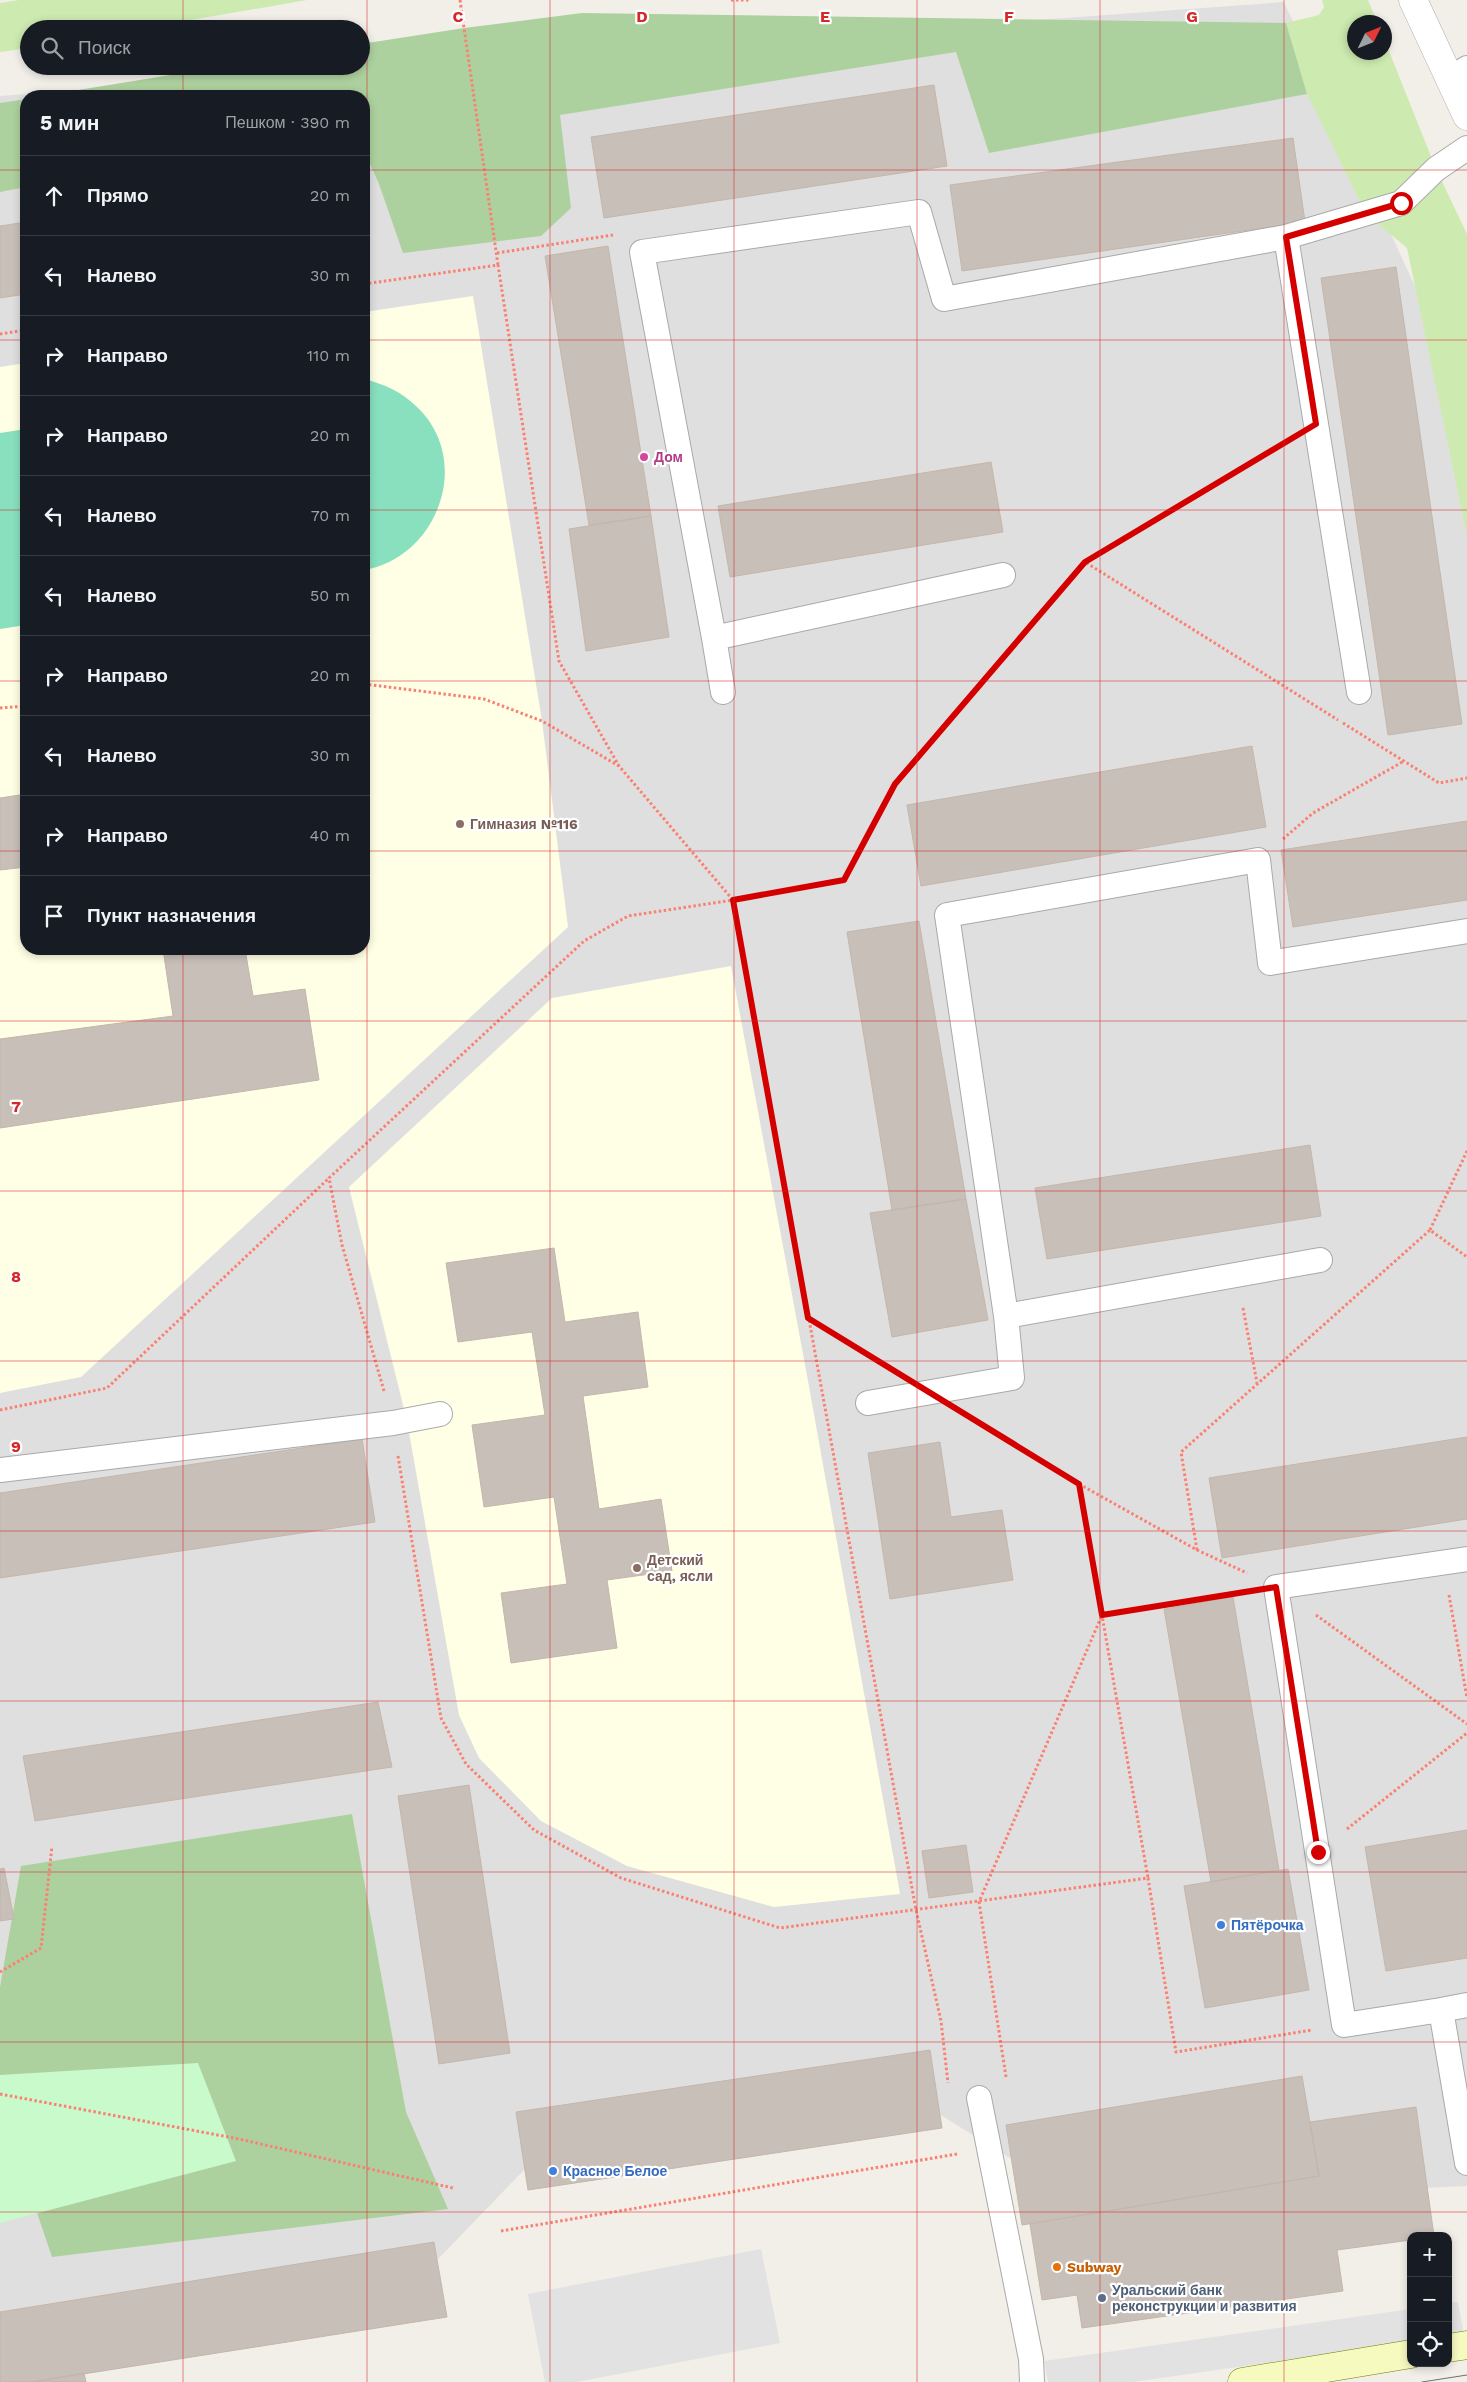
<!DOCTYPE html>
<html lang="ru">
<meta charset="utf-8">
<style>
:root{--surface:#171b24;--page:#242831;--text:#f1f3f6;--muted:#9ea1a6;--line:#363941}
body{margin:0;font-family:"Work Sans",sans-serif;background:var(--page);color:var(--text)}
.controls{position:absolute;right:15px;bottom:15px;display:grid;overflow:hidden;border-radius:10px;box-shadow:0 2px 8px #0003}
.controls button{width:45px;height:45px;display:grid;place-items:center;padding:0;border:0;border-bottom:1px solid var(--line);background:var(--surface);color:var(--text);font:25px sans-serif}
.compass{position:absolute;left:1347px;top:15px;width:45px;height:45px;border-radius:50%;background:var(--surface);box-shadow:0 2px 8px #0003;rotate:47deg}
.stop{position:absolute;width:15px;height:15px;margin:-11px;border:4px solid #d40000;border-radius:50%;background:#fff}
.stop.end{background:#d40000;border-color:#fff;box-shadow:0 1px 5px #0008}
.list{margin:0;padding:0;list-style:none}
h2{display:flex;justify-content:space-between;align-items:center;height:65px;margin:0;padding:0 20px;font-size:21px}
h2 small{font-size:16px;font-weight:400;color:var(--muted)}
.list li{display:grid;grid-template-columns:32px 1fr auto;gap:15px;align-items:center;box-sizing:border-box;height:80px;padding:0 20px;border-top:1px solid var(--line)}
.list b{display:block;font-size:19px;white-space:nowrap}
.list em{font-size:16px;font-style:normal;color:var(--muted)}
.icon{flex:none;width:28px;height:28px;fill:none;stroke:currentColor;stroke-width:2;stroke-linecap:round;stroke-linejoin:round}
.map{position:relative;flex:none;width:1467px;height:2382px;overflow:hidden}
.search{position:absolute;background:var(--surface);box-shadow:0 2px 8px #0003;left:20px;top:20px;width:350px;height:55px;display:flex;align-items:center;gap:12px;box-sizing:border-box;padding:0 18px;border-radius:28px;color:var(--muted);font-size:19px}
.panel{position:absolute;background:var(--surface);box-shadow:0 2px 8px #0003;left:20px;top:90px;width:350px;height:865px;border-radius:20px}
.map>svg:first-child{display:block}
.residential{fill:#e0dfdf;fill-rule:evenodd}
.education{fill:#ffffe5}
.grass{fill:#cdebb0}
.forest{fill:#add19e}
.park{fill:#c8facc}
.pitch{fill:#88e0be}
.parking{fill:#e2e2e2}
.building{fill:#c7bfb8;stroke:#c4b6ab}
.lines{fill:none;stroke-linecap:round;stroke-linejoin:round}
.lane-casing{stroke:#a9a9a9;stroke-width:26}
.street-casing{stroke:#a9a9a9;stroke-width:29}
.secondary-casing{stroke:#707d05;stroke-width:29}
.path{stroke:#fa8072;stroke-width:3;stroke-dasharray:2.5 2.5;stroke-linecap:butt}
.lane{stroke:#fff;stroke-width:24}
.street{stroke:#fff;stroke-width:28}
.secondary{stroke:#f7fabf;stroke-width:28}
.tram{stroke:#707070;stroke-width:1}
.route{stroke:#d40000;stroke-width:6}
.grid{fill:none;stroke:#d62828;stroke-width:1;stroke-opacity:0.55}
.hotel-dot{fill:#d1479c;stroke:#fff;stroke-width:2}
.education-dot{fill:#8d6e63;stroke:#fff;stroke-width:2}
.shop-dot{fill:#3f7fe0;stroke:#fff;stroke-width:2}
.food-dot{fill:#e8710a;stroke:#fff;stroke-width:2}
.service-dot{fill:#5c6f8a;stroke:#fff;stroke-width:2}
.labels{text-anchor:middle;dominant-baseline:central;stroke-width:4.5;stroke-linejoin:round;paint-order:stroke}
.hotel-label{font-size:14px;font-weight:bold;fill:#b23c85;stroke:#fff;text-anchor:start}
.education-label{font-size:14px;font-weight:bold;fill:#785e54;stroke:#fff;text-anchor:start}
.shop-label{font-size:14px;font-weight:bold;fill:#366cbe;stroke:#fff;text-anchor:start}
.food-label{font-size:14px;font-weight:bold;fill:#c56008;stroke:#fff;text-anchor:start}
.service-label{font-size:14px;font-weight:bold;fill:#4e5e75;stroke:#fff;text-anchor:start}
.grid-label{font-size:16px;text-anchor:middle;font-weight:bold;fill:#d62828;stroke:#fff;stroke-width:4.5;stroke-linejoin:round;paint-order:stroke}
</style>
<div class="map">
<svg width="1467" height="2382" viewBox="0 0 1467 2382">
<rect width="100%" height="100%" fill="#f2efe9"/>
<path class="residential" d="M1284,2L1467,399V2186L1084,2204L902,2091L551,2142L414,2284L0,2371V96ZM26,96H364V949H26Z"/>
<path class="education" d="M473,296L542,721L568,927L81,1377L0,1393V367L26,363V949H364V312Z
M731,966L808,1381L900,1894L774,1907L627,1866L541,1821L479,1758L459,1715L407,1421L349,1187L552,998Z"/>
<path class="grass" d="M19,0H307L139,29H29V48L0,52V3Z
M1322,0H1368L1377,22H1354V52H1384L1385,41L1436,169L1467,234V536L1407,248L1366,214L1307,94L1286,23L1319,15L1324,7Z"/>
<path class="forest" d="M582,13L1286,23L1307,94L989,153L956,52L560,115L571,208L541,236L403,253L379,184L364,150V96H41L226,66H361V44L464,28Z
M26,99V187L0,192V103Z
M352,1814L406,2112L448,2209L52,2257L0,2104V1987L21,1866Z"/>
<path class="park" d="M198,2063L236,2161L0,2223V2075Z"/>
<path class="pitch" d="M364,379C384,384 402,392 417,407C474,461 437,558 364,570Z
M26,429V625L0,629V433Z"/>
<path class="parking" d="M761,2249L780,2343L577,2382H545L528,2294Z
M1458,2302L1464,2335L1448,2337V2303Z
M1411,2309V2342L1133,2382H1048L1044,2361Z"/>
<path class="building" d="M934,85L947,166L604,218L591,137Z
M1293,138L1305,222L962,271L950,185Z
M26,222V294L0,298V226Z
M608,246L651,516L589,525L545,256Z
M1396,267L1462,724L1388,735L1321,278Z
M991,462L1003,532L730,577L718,506Z
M651,516L669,637L586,651L569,529Z
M1252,746L1266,827L921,886L907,805Z
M26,794V867L0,870V798Z
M1467,821V900L1293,927L1281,850Z
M919,921L966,1199L892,1210L847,932Z
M163,949H245L253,996L305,989L319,1080L0,1128V1039L173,1016Z
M1310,1145L1321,1216L1047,1259L1035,1188Z
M966,1199L988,1320L892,1337L870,1213Z
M554,1248L565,1322L638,1312L648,1387L583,1396L599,1509L661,1499L672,1571L607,1580L617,1648L511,1663L501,1593L567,1584L554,1497L484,1507L472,1425L545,1415L532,1332L458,1342L446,1263Z
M1467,1437V1519L1222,1558L1209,1478Z
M362,1439L375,1522L0,1578V1493Z
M940,1442L951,1517L1002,1510L1013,1580L890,1599L868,1453Z
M1233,1597L1279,1870L1211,1882L1164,1609Z
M378,1702L392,1767L35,1821L23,1756Z
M469,1785L510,2053L439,2064L398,1796Z
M1467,1830V1958L1386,1971L1365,1847Z
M966,1845L973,1892L929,1898L922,1851Z
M4,1868L14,1919L0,1921V1869Z
M1288,1869L1309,1990L1205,2008L1184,1886Z
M930,2050L942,2128L528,2190L516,2112Z
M1302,2076L1319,2176L1022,2225L1006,2125Z
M1416,2107L1434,2236H1411V2240L1337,2250L1343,2291L1082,2328L1077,2295L1042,2300L1030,2224L1319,2176L1310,2122Z
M434,2242L447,2317L32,2382H0V2312Z
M84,2373L86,2382H32Z"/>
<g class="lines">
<g class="lane-casing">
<path id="lane" d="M1450,79L1467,68
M1286,237L1359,692
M1003,575L714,638L642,252L919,212L944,299L1286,237L1401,203L1436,169L1467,148
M714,638L723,692
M1320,1260L1006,1316L947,915L1258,860L1270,963L1467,931
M868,1403L1012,1378L1006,1316
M0,1470L393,1423L440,1414
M1467,1559L1276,1587L1344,2025L1441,2010L1467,2163
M1441,2010L1467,2005
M979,2098L1031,2359L1032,2382"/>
</g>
<g class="street-casing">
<path id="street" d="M1413,0L1467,116"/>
</g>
<g class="secondary-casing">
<path id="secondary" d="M1448,2348L1467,2345
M1242,2382L1411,2354"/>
</g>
<path class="path" d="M460,0L498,265
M731,0H750
M497,253L613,235
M364,284L498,265L559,661L619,766L733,900L916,1910L941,2021L948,2083
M0,334L26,330
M1085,562L1286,442
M364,684L484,699L542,721L619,766
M0,708L26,706
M1343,723L1439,783L1467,778
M1283,839L1313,813L1404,761
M1430,1230L1467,1151
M1243,1308L1257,1383
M808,1318L885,1365
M384,1391L342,1245L329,1178L584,941L628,916L733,900L844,879L895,783L1085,562L1338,720
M0,1410L107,1388L328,1179
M974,1419L1079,1484L1148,1878
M398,1456L441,1718L466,1764L534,1830L621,1878L780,1928L1148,1878L1176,2052L1312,2030
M1079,1484L1197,1550L1247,1573
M1197,1550L1181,1452L1430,1230L1467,1257
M1449,1595L1467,1698
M1316,1615L1467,1724
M1347,1829L1467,1733
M0,1972L41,1948L52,1846
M1006,2077L979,1902L1102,1615L1244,1592
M0,2094L239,2139L453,2188
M501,2231L957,2154"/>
<use href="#lane" class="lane"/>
<use href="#street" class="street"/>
<use href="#secondary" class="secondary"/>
<path class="tram" d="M1422,2382L1467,2375"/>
</g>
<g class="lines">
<path class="route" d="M1318,1852L1276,1587L1102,1615L1079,1484L808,1318L733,900L844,880L895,784L1085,562L1316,424L1286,237L1401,203"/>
</g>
<path class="grid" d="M183,0V29M367,0V2382M550,0V2382M734,0V2382M917,0V2382M1100,0V2382M1284,0V2382M183,66V96M0,170H26M364,170H1467M0,340H26M364,340H1467M0,510H26M364,510H1467M0,681H26M364,681H1467M0,851H26M364,851H1467M183,949V2382M0,1021H1467M0,1191H1467M0,1361H1467M0,1531H1467M0,1701H1467M0,1872H1467M0,2042H1467M0,2212H1467"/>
<circle class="hotel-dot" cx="644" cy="457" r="5"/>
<g class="education-dot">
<circle cx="460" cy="824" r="5"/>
<circle cx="637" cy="1568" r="5"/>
</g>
<g class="shop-dot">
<circle cx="1221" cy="1925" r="5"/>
<circle cx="553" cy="2171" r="5"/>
</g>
<circle class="food-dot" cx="1057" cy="2267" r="5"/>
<circle class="service-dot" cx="1102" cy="2298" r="5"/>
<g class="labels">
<g class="hotel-label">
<text x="654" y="457">Дом</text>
</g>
<g class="education-label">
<text x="470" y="824">Гимназия №116</text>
<text x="647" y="1560">Детский<tspan x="647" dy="16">сад, ясли</tspan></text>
</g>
<g class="shop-label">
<text x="1231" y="1925">Пятёрочка</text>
<text x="563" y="2171">Красное Белое</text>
</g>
<g class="food-label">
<text x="1067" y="2267">Subway</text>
</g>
<g class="service-label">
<text x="1112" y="2290">Уральский банк<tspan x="1112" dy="16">реконструкции и развития</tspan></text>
</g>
</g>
<g class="grid-label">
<text x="458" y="22">C</text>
<text x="642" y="22">D</text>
<text x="825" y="22">E</text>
<text x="1009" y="22">F</text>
<text x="1192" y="22">G</text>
<text x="16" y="1112">7</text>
<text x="16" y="1282">8</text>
<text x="16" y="1452">9</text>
</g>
</svg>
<div class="controls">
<button>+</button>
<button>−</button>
<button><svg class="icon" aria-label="locate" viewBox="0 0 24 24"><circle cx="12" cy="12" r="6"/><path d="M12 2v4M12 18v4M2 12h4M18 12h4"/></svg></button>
</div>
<svg class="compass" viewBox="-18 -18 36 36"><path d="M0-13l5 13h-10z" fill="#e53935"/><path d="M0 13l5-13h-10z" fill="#9ea1a6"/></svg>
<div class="stop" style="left:1401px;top:203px"></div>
<div class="stop end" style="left:1318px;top:1852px"></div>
<div class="search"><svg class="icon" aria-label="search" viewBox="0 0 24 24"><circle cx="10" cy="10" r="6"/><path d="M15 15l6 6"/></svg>Поиск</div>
<section class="panel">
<h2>5 мин<small>Пешком · 390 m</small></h2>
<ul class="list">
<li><svg class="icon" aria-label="ahead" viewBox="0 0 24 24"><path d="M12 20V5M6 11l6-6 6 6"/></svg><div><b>Прямо</b></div><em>20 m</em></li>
<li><svg class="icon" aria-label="left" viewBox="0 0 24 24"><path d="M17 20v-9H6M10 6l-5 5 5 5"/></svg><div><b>Налево</b></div><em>30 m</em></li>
<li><svg class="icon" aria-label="right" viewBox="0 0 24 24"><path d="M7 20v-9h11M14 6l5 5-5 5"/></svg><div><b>Направо</b></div><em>110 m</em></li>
<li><svg class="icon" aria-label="right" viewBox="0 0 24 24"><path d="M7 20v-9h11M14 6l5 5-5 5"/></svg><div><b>Направо</b></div><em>20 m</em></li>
<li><svg class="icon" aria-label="left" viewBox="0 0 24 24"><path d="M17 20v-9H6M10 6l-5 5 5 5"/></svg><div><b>Налево</b></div><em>70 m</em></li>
<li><svg class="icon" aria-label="left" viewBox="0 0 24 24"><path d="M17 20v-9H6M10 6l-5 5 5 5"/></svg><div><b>Налево</b></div><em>50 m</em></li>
<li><svg class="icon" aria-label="right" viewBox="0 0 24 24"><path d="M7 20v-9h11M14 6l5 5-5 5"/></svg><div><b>Направо</b></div><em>20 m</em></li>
<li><svg class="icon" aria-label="left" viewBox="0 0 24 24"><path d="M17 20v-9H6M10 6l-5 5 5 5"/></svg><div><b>Налево</b></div><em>30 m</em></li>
<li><svg class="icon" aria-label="right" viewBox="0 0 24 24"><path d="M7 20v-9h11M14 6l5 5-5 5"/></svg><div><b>Направо</b></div><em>40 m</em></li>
<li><svg class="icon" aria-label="arrive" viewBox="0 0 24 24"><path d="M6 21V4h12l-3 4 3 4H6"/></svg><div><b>Пункт назначения</b></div></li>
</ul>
</section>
</div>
